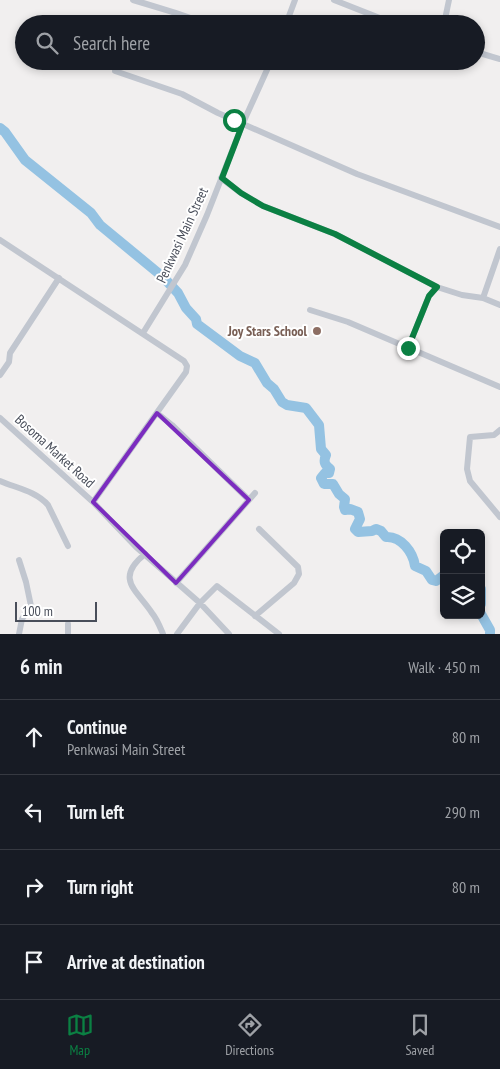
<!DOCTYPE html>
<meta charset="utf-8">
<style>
:root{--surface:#171b24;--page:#242831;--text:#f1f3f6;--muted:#9ea1a6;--line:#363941;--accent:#0b8043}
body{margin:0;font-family:"PT Sans Narrow",sans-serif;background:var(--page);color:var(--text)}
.controls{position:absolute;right:15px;bottom:15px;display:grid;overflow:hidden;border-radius:8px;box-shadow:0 2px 8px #0003}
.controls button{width:45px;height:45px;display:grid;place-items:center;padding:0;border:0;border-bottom:1px solid var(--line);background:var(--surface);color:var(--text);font:25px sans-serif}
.scale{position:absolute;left:15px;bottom:12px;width:82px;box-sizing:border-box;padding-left:5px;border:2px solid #494e5a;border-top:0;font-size:14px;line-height:18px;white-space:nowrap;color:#494e5a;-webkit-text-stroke:4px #fff;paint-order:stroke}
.stop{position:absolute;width:15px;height:15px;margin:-11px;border:4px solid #0b8043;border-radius:50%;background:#fff}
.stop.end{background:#0b8043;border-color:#fff;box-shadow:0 1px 5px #0008}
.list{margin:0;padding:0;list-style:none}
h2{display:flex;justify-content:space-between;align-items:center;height:65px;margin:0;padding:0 20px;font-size:21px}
h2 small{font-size:16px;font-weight:400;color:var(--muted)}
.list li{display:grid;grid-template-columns:32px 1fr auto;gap:15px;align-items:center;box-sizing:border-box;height:75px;padding:0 20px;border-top:1px solid var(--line)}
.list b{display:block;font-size:19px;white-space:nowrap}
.list p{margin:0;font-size:16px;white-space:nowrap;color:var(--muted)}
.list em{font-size:16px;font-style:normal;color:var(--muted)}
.icon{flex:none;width:28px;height:28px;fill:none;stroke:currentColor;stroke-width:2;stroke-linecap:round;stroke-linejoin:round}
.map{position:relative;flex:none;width:500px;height:634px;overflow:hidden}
.search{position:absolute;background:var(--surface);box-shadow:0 2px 8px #0003;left:15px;right:15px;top:15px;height:55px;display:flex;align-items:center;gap:12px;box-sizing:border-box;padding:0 18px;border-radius:28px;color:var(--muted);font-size:19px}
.sheet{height:365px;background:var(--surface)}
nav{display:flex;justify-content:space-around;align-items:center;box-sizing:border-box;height:70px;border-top:1px solid var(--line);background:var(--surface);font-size:14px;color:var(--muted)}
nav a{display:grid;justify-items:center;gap:2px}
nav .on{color:var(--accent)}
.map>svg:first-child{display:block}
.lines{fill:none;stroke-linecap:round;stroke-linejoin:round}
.river{stroke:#94c2e2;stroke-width:10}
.minor{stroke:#c1c6cf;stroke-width:6}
.route{stroke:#0b8043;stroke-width:6}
.marked{fill:none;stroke:#7b2cbf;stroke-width:4;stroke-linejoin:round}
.education-dot{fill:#8d6e63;stroke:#fff;stroke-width:2}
.labels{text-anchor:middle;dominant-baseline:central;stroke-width:4;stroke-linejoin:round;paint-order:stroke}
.street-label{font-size:14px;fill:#494e5a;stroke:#fff}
.education-label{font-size:14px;font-weight:bold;fill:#785e54;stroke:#fff;text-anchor:end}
</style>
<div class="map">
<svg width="500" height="634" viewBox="0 0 500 634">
<rect width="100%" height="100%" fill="#f1efef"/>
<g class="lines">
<path class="river" d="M0,128L5,132L25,160L91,213L100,225L163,277L178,293L186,308L196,319L197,324L240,356L255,363L267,383L274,389L282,402L287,405L306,408L319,425L321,449L326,455C323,462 325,465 330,469L329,473H325L321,478L324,484H333L339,494L345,499L344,507L345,510L350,509L358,512L360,519L355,529L358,532L372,531L376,529L381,531L386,537C401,536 413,552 415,566L426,571L432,580L436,581L444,575
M481,589V604
M481,614L490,630V634"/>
<path class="minor" d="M133,0C158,7 183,15 208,24
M334,0L395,24
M286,24L295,0
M444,24L449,0
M476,52L500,59
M115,71L182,94L218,113L357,174L500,227
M221,178L241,193L263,206L335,234L437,287L462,295L483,298L500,249
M0,240L184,361L187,366L186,372L93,502
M483,298L500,305
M310,310L348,322L500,387
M143,333L185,265L207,215L243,123L271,61
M408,348L429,296L437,287
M0,375L9,362L10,353L59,278
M157,413L172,425L249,500
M0,418L93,502L136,547L200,603L229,634
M500,430L494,435L470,437L467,469L470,481L500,517
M0,481C16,488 36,491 48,505L68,546
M145,554C114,579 137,590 152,613C157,619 160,627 163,634
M19,560L26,582L31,606L22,619L19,634
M176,583L255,493
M255,616L294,583L299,574L298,567L259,529
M68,624V634
M177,634L200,603L217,586L279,634"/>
</g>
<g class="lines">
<path class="route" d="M234,120L243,123L222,178L241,193L263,206L335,234L437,287L429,296L408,348"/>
</g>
<path class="marked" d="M157,413L249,500L176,583L93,502Z"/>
<circle class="education-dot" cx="317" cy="331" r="5"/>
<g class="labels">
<g class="street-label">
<text transform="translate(182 235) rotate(-65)">Penkwasi Main Street</text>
<text transform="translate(55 451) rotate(42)">Bosoma Market Road</text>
</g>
<g class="education-label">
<text x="307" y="331">Joy Stars School</text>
</g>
</g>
</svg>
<div class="controls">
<button><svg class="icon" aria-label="locate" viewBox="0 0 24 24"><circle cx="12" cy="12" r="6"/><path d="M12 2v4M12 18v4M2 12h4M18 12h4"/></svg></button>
<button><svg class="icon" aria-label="layers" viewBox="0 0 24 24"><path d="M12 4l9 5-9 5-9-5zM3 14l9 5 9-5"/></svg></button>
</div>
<div class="scale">100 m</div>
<div class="stop" style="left:234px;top:120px"></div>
<div class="stop end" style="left:408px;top:348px"></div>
<div class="search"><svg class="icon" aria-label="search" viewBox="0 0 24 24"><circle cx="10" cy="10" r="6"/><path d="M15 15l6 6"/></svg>Search here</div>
</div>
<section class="sheet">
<h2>6 min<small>Walk · 450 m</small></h2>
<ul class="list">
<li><svg class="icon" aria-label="ahead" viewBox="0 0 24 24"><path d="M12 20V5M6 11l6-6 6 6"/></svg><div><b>Continue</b><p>Penkwasi Main Street</p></div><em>80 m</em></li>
<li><svg class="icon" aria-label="left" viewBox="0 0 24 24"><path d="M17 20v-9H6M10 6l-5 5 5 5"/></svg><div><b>Turn left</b></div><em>290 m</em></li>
<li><svg class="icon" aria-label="right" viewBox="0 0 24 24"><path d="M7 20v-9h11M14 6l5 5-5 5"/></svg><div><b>Turn right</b></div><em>80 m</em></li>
<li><svg class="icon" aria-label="arrive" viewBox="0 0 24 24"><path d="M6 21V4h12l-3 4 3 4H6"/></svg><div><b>Arrive at destination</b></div></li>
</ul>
</section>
<nav>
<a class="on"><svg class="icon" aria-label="map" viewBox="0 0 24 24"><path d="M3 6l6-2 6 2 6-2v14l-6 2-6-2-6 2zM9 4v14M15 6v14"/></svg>Map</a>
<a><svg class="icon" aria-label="directions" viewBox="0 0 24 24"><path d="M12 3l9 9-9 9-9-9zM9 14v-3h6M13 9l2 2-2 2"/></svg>Directions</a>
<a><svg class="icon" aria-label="saved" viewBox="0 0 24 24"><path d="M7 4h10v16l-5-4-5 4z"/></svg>Saved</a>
</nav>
